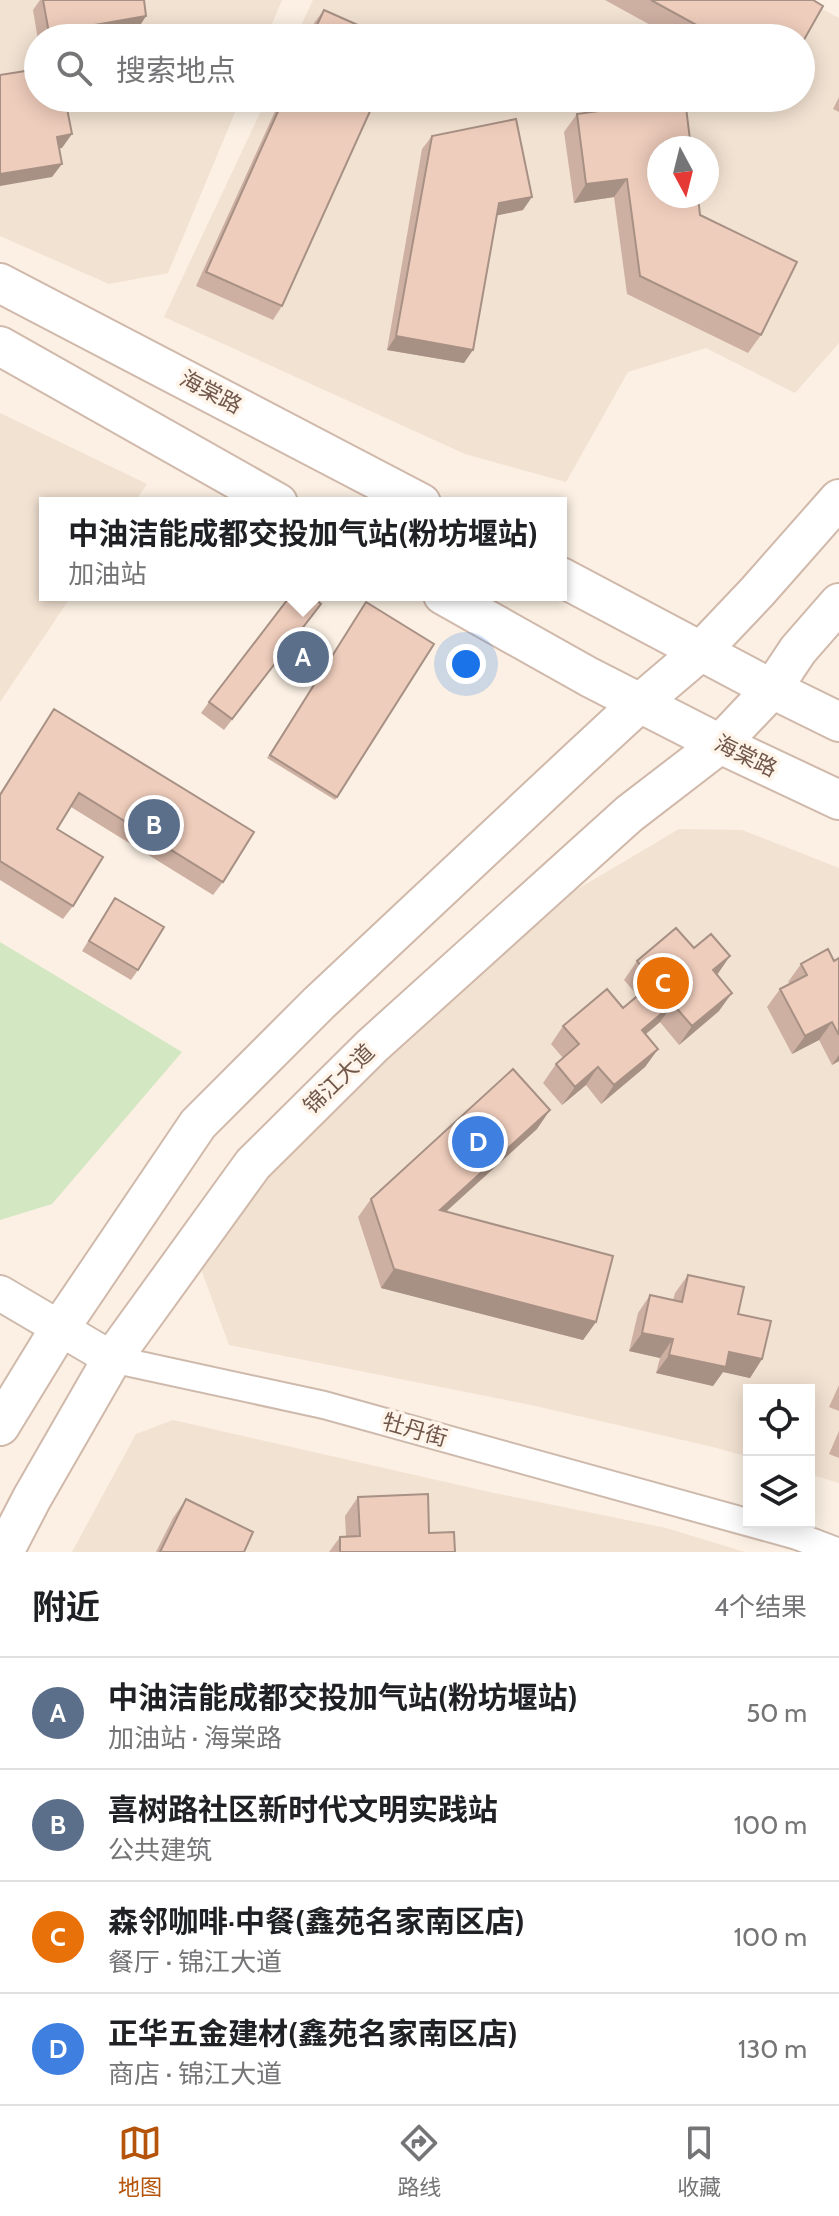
<!DOCTYPE html>
<html lang="zh">
<meta charset="utf-8">
<style>
:root{--surface:#fff;--page:#f6f6f6;--text:#202124;--muted:#757577;--line:#e0e0e0;--accent:#b45309}
body{margin:0;font-family:Cabin,"Noto Sans SC",sans-serif;background:var(--page);color:var(--text)}
.controls{position:absolute;right:24px;bottom:24px;display:grid;overflow:hidden;border-radius:0px;box-shadow:0 4px 20px #0003}
.controls button{width:72px;height:72px;display:grid;place-items:center;padding:0;border:0;border-bottom:2px solid var(--line);background:var(--surface);color:var(--text);font:40px sans-serif}
.compass{position:absolute;left:647px;top:136px;width:72px;height:72px;border-radius:50%;background:var(--surface);box-shadow:0 4px 20px #0003;rotate:173deg}
.you{position:absolute;left:466px;top:664px;width:28px;height:28px;margin:-20px;border:6px solid #fff;border-radius:50%;background:#1a73e8;box-shadow:0 0 0 12px #1a73e833}
.badge{display:grid;place-items:center;width:52px;height:52px;border-radius:50%;background:var(--accent);color:#fff;font-size:26px;font-weight:700}
.pin{position:absolute;translate:-50% -50%;border:4px solid #fff;box-shadow:0 2px 8px #0006}
.popup{position:absolute;left:39px;top:497px;width:528px;height:104px;box-sizing:border-box;display:grid;place-content:center;border-radius:0px;background:var(--surface);filter:drop-shadow(0 2px 6px #0005);font-size:26px;white-space:nowrap;color:var(--muted)}
.popup b{font-size:30px;color:var(--text)}
.popup::after{content:'';position:absolute;left:50%;top:100%;margin-left:-16px;border:16px solid transparent;border-top-color:var(--surface)}
.list{margin:0;padding:0;list-style:none}
h2{display:flex;justify-content:space-between;align-items:center;height:104px;margin:0;padding:0 32px;font-size:34px}
h2 small{font-size:26px;font-weight:400;color:var(--muted)}
.list li{display:grid;grid-template-columns:52px 1fr auto;gap:24px;align-items:center;box-sizing:border-box;height:112px;padding:0 32px;border-top:2px solid var(--line)}
.list b{display:block;font-size:30px;white-space:nowrap}
.list p{margin:0;font-size:26px;white-space:nowrap;color:var(--muted)}
.list em{font-size:26px;font-style:normal;color:var(--muted)}
.icon{flex:none;width:44px;height:44px;fill:none;stroke:currentColor;stroke-width:2;stroke-linecap:round;stroke-linejoin:round}
.map{position:relative;flex:none;width:839px;height:1552px;overflow:hidden}
.search{position:absolute;background:var(--surface);box-shadow:0 4px 20px #0003;left:24px;right:24px;top:24px;height:88px;display:flex;align-items:center;gap:20px;box-sizing:border-box;padding:0 28px;border-radius:44px;color:var(--muted);font-size:30px}
.sheet{height:552px;background:var(--surface)}
nav{display:flex;justify-content:space-around;align-items:center;box-sizing:border-box;height:112px;border-top:2px solid var(--line);background:var(--surface);font-size:22px;color:var(--muted)}
nav a{display:grid;justify-items:center;gap:4px}
nav .on{color:var(--accent)}
.map>svg:first-child{display:block}
.residential{fill:#f2e2d2;fill-rule:evenodd}
.green{fill:#d3e7c2}
.lines{fill:none;stroke-linecap:round;stroke-linejoin:round}
.minor-casing{stroke:#cebaad;stroke-width:30}
.tertiary-casing{stroke:#cebaad;stroke-width:38}
.secondary-casing{stroke:#d0b9aa;stroke-width:42}
.minor{stroke:#fff;stroke-width:26}
.tertiary{stroke:#fff;stroke-width:34}
.secondary{stroke:#fff;stroke-width:38}
.wall{fill:#ceb0a2}
.shaded-wall{fill:#a79084}
.building{fill:#efcdbc;stroke:#a79084;stroke-width:2}
.labels{text-anchor:middle;dominant-baseline:central;stroke-width:7;stroke-linejoin:round;paint-order:stroke}
.street-label{font-size:22px;fill:#71564a;stroke:#fef4e9}
</style>
<div class="map">
<svg width="839" height="1552" viewBox="0 0 839 1552">
<rect width="100%" height="100%" fill="#fbf0e3"/>
<path class="residential" d="M0,0H282L266,38H38V98H241L168,273L109,284L0,236Z
M313,0H805L839,18V343L795,393L706,348L628,372L566,482L465,454L164,317L267,98H801V38H295ZM659,148H707V196H659Z
M0,413L147,484L134,503H45V595H72L0,702Z
M679,829L742,830L839,868V1483L809,1474V1390H749V1457L713,1447L531,1405L229,1345L201,1269L308,1112L532,916Z
M173,1420L494,1493L666,1528L745,1552H72L136,1434Z"/>
<path class="green" d="M0,942L182,1052L52,1204L0,1220Z"/>
<g class="lines">
<g class="minor-casing">
<path id="minor" d="M112,1359L324,1405L797,1536L839,1552"/>
</g>
<g class="tertiary-casing">
<path id="tertiary" d="M0,1293L112,1359"/>
</g>
<g class="secondary-casing">
<path id="secondary" d="M0,283L421,503
M0,346L278,503
M561,577L772,689L839,722
M443,595L589,677L720,744L839,800
M0,1426L60,1328L198,1124L319,1003L579,759L633,709L701,651L757,592L839,499
M4,1552L32,1498L112,1359L253,1164L372,1046L629,814L720,744L772,689L798,650L839,603"/>
</g>
<use href="#minor" class="minor"/>
<use href="#tertiary" class="tertiary"/>
<use href="#secondary" class="secondary"/>
</g>
<path class="wall" d="M40,0H43L146,16L137,30L90,38H38V40L33,10Z
M605,0H813L801,38H674Z
M324,10L387,38H308L314,23Z
M839,97V112L833,109Z
M281,98H376L282,306L273,320L196,286Z
M577,114L700,215L761,335L748,353L627,294L614,197L574,203L564,132Z
M432,136L523,210L497,215L464,363L387,350L422,149Z
M366,602L434,644L335,800L267,758Z
M314,614L224,730L201,713L209,702Z
M54,709L223,882L213,895L71,807L57,829L73,906L63,919L0,880V794Z
M115,898L138,970L131,980L82,951Z
M839,958V1061L832,1065L819,1040L792,1054L767,1007L780,989L790,984L788,982L801,964L834,961Z
M637,961L717,975L719,1011L679,1045L660,1022L646,1034L658,1049L645,1067L601,1104L586,1085L562,1105L543,1083L556,1064L563,1058L551,1044L563,1026L623,1008L637,995L624,980Z
M537,1129L445,1212L596,1322L583,1340L381,1288L358,1217L371,1199Z
M688,1275L738,1314L762,1359L750,1378L723,1372L713,1386L656,1373L660,1358L629,1351L638,1313L650,1295L673,1300L675,1293Z
M839,1385V1411L829,1407Z
M839,1431V1458L829,1454Z
M358,1497L429,1533L455,1552H329L340,1537L346,1536L345,1516Z
M186,1499L244,1552H156L173,1518Z"/>
<path class="shaded-wall" d="M146,16L137,30L90,38H45L49,33Z
M72,134L62,148L48,150L57,137Z
M62,164L52,177L0,186V174Z
M627,179L614,197L574,203L586,184Z
M532,197L523,210L490,217L499,203Z
M396,336L473,350L464,363L387,350Z
M730,956L717,975L713,970Z
M732,993L719,1011L679,1045L692,1026Z
M673,1004L660,1022L629,1048L642,1030Z
M832,1022L819,1040L792,1054L805,1036Z
M658,1049L645,1067L601,1104L614,1085Z
M839,1055V1061L832,1065Z
M598,1067L586,1085L562,1105L575,1087Z
M550,1110L537,1129L427,1229L440,1210Z
M394,1269L596,1322L583,1340L381,1288Z
M642,1333L673,1339L660,1358L629,1351Z
M729,1352L762,1359L750,1378L723,1372L713,1386L656,1373L669,1355Z"/>
<path class="building" d="M43,0H144L146,16L49,33Z
M651,0H813L823,6L801,45V38H720Z
M324,10L387,38H311Z
M38,69V98H51V100L65,98L72,134L57,137L62,164L0,174V75Z
M284,98H376L282,306L206,272Z
M685,99L691,148H659V196H698L700,215L797,262L761,335L640,276L627,179L586,184L577,114Z
M516,119L532,197L499,203L473,350L396,336L432,136Z
M291,595H310L321,604L232,719L209,702Z
M366,602L434,644L337,797L270,755Z
M54,709L254,832L223,882L79,793L57,829L103,857L73,906L0,861V795Z
M115,898L164,927L138,970L89,941Z
M676,928L694,948L711,934L730,956L713,970L732,993L692,1026L673,1004L642,1030L658,1049L614,1085L598,1067L575,1087L556,1064L579,1044L563,1026L607,989L623,1008L654,982L637,961Z
M828,949L834,961L839,958V1035L832,1022L805,1036L780,989L807,975L801,964Z
M513,1069L550,1110L440,1210L613,1256L596,1322L394,1269L371,1199Z
M688,1275L744,1287L738,1314L771,1321L762,1359L729,1352L726,1367L669,1355L673,1339L642,1333L650,1295L682,1302Z
M428,1494L429,1533L454,1532L455,1552H340V1537L360,1536L358,1497Z
M186,1499L253,1532L244,1552H160Z"/>
<g class="labels">
<g class="street-label">
<text transform="translate(211 392) rotate(28)">海棠路</text>
<text transform="translate(746 756) rotate(26)">海棠路</text>
<text transform="translate(339 1079) rotate(-44)">锦江大道</text>
<text transform="translate(415 1430) rotate(16)">牡丹街</text>
</g>
</g>
</svg>
<div class="controls">
<button><svg class="icon" aria-label="locate" viewBox="0 0 24 24"><circle cx="12" cy="12" r="6"/><path d="M12 2v4M12 18v4M2 12h4M18 12h4"/></svg></button>
<button><svg class="icon" aria-label="layers" viewBox="0 0 24 24"><path d="M12 4l9 5-9 5-9-5zM3 14l9 5 9-5"/></svg></button>
</div>
<svg class="compass" viewBox="-18 -18 36 36"><path d="M0-13l5 13h-10z" fill="#e53935"/><path d="M0 13l5-13h-10z" fill="#757577"/></svg>
<div class="you"></div>
<div class="pin badge" style="left:303px;top:657px;background:#5c6f8a">A</div>
<div class="popup"><b>中油洁能成都交投加气站(粉坊堰站)</b>加油站</div>
<div class="pin badge" style="left:154px;top:825px;background:#5c6f8a">B</div>
<div class="pin badge" style="left:663px;top:983px;background:#e8710a">C</div>
<div class="pin badge" style="left:478px;top:1142px;background:#3f7fe0">D</div>
<div class="search"><svg class="icon" aria-label="search" viewBox="0 0 24 24"><circle cx="10" cy="10" r="6"/><path d="M15 15l6 6"/></svg>搜索地点</div>
</div>
<section class="sheet">
<h2>附近<small>4个结果</small></h2>
<ul class="list">
<li><span class="badge" style="background:#5c6f8a">A</span><div><b>中油洁能成都交投加气站(粉坊堰站)</b><p>加油站 · 海棠路</p></div><em>50 m</em></li>
<li><span class="badge" style="background:#5c6f8a">B</span><div><b>喜树路社区新时代文明实践站</b><p>公共建筑</p></div><em>100 m</em></li>
<li><span class="badge" style="background:#e8710a">C</span><div><b>森邻咖啡·中餐(鑫苑名家南区店)</b><p>餐厅 · 锦江大道</p></div><em>100 m</em></li>
<li><span class="badge" style="background:#3f7fe0">D</span><div><b>正华五金建材(鑫苑名家南区店)</b><p>商店 · 锦江大道</p></div><em>130 m</em></li>
</ul>
</section>
<nav>
<a class="on"><svg class="icon" aria-label="map" viewBox="0 0 24 24"><path d="M3 6l6-2 6 2 6-2v14l-6 2-6-2-6 2zM9 4v14M15 6v14"/></svg>地图</a>
<a><svg class="icon" aria-label="directions" viewBox="0 0 24 24"><path d="M12 3l9 9-9 9-9-9zM9 14v-3h6M13 9l2 2-2 2"/></svg>路线</a>
<a><svg class="icon" aria-label="saved" viewBox="0 0 24 24"><path d="M7 4h10v16l-5-4-5 4z"/></svg>收藏</a>
</nav>
